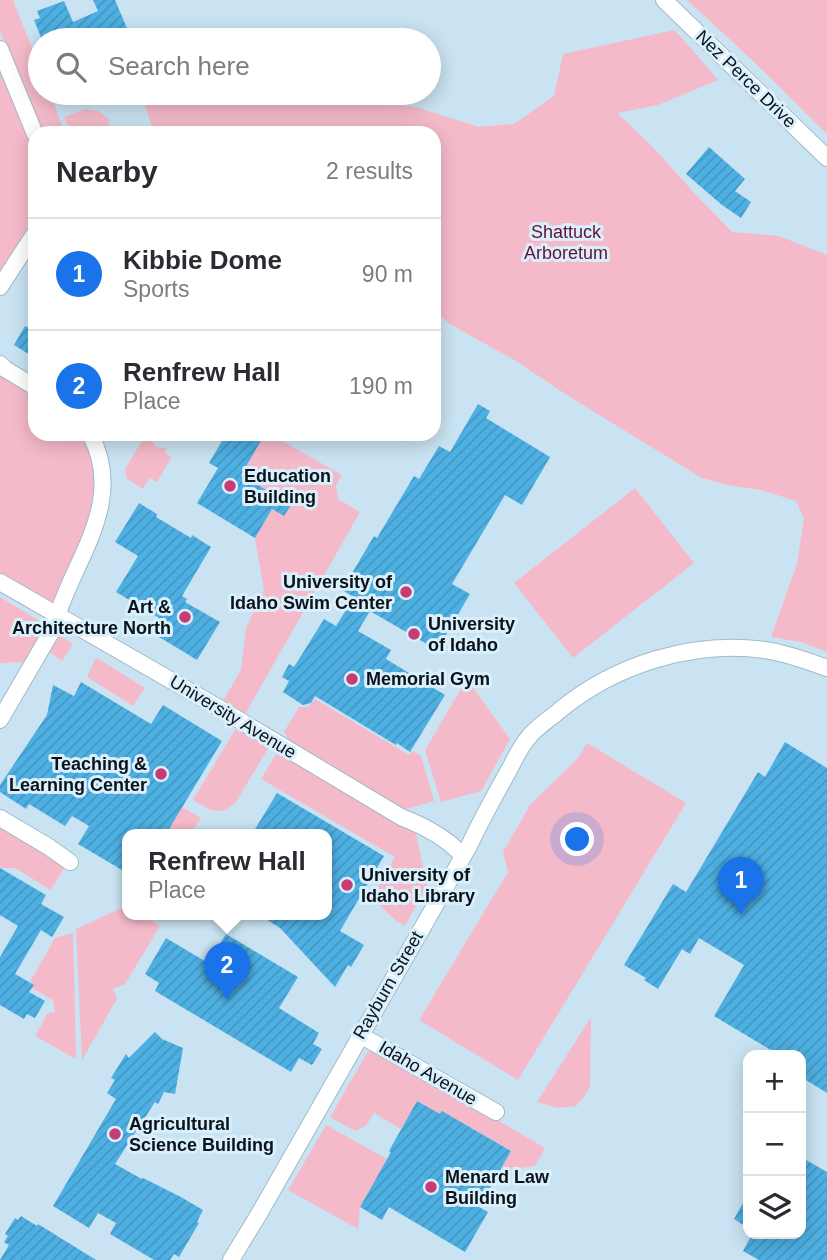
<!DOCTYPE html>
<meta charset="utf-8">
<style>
:root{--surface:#fff;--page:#f2f2f3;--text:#2b2b33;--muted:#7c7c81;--line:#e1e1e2;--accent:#1a73e8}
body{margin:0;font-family:Helvetica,sans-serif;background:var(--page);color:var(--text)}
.controls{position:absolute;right:21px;bottom:21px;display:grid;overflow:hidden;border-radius:14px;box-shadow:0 4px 18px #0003}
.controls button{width:63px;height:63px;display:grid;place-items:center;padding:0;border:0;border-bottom:2px solid var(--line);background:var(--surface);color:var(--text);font:35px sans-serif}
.you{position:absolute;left:578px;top:840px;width:24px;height:24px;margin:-18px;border:5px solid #fff;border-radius:50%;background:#1a73e8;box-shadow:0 0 0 10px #1a73e833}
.badge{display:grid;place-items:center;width:46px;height:46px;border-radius:50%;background:var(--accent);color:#fff;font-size:23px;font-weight:700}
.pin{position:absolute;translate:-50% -58px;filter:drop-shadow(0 2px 4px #0008)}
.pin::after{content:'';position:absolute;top:37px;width:24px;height:21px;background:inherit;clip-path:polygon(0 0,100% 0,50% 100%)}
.popup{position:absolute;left:122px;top:829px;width:210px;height:91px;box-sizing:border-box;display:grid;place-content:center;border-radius:14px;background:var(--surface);filter:drop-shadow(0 2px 5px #0005);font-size:23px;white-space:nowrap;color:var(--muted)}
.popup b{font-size:26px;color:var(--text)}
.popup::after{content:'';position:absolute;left:50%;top:100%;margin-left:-14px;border:14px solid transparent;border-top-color:var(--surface)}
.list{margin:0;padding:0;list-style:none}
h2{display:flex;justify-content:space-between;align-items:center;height:91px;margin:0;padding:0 28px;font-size:30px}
h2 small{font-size:23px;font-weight:400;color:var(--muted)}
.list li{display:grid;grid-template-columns:46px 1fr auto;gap:21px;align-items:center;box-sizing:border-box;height:112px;padding:0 28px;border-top:2px solid var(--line)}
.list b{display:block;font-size:26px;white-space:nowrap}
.list p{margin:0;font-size:23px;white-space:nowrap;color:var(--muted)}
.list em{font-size:23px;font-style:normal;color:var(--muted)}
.icon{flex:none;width:38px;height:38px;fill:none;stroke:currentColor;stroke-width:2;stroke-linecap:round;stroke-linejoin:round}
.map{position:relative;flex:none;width:827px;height:1260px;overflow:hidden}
.search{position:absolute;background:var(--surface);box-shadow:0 4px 18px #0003;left:28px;top:28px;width:413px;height:77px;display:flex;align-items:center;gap:18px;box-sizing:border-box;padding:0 24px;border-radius:38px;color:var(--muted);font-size:26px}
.panel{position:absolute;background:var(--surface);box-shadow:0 4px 18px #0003;left:28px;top:126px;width:413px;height:315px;border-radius:21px}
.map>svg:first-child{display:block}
.green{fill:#f5baca}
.building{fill:url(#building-hatch)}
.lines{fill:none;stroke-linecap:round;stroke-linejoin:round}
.street-casing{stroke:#a1bac9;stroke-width:18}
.street{stroke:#fff;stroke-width:16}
.poi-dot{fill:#c63c73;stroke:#daeffc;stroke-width:2.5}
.labels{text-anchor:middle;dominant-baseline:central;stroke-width:6;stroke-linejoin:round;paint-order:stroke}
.street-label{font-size:18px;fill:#0a1319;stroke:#daeffc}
.park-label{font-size:18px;fill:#621033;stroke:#daeffc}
.poi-label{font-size:18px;font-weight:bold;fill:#0a1319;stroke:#daeffc;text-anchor:start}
</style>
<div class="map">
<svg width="827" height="1260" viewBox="0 0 827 1260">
<defs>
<pattern id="building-hatch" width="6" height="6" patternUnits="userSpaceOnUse" patternTransform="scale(1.75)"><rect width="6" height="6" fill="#4eb0e2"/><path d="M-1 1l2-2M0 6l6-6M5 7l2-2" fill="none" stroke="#4396c1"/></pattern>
</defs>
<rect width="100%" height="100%" fill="#c9e3f2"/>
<path class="green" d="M0,0H13L40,68V93H50L65,133H41L0,31Z
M687,0H827V134L752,60Z
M674,30L682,38L718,80L658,105L617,113L652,146L696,195L732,232L779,236L827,255V652L801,642L771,637L797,564L804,519L796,501L761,490L727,485L702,478L573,399L516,361L450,324L434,310V133H158L151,124L143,99L154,93H318L338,98L416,107L479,127L514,124L554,96L563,54Z
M0,49L35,134V233L0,287Z
M86,109L98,111L108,118L111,133H71L64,117Z
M0,364L35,387V434H90L103,501L57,615L0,582Z
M264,435H271L277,438L342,475L336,486L338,499L360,512L244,716L222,703L241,670L246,628L264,591L255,538L272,509L290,505L258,485L239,478Z
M148,437L157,447L167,448L165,453L172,457L157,482L150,478L143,489L127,479L125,469L143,439L145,441Z
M635,488L694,563L573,658L514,583Z
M0,597L53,629L27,662L0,663Z
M59,635L73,644L62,661L49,652Z
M96,657L145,688L133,706L87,677Z
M467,679L510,739L481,791L441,802L425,750Z
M315,699L409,755L413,751L421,756L434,801L403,810L290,743L284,732L299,707H308Z
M238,725L270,745L236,802C219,818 210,810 193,800Z
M587,743L686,803L518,1080L419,1020L508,872L503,852L530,805L578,758Z
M278,751L416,834L427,885L405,926L395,920L372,898L395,857L261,779Z
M182,807L201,818L191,834H166Z
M0,827L66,865L51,890L15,868H0Z
M126,906L127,914H141L160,926L125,984L113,989L117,999L82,1060L76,929Z
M73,933L76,1059L35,1036L48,1013L55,1012L53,1000L32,988L34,985L30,982L55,938Z
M591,1017L590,1086L584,1097L576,1106L557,1108L537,1102Z
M373,1050L443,1088L545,1148L535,1166L508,1170L502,1167L511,1151L442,1111L437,1119L423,1111L425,1105L417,1101L401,1129L374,1113L366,1126L355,1131L330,1117L367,1053Z
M326,1125L387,1159L360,1207L358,1229L288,1190Z"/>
<path class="building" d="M93,0H115L132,40H42L34,20L40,18L37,11L64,1L73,22L98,11Z
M709,147L745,179L735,191L751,202L741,218L722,205L686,174Z
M25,326L35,331V358L14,345Z
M478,404L490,411L486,418L550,457L522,505L505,495L452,584L470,594L437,650L370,611L358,631L391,650L386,659L445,695L410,752L397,743L396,745L315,696L311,703L303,705L283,692L289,681L282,677L289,664L294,667L324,619L336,626L354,597L342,590L374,536L377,538L414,476L419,479L439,446L450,452Z
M226,434H265L241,475L291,505L284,516L272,509L255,538L197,503L218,468L209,463Z
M139,503L157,514L156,517L191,538L192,535L211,547L182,596L187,599L185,602L220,622L197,660L151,632L159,618L116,592L138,556L115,542Z
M81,682L151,724L163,705L222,741L166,834H127V873L78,844L89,826L72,816L65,826L29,804L26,809L0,792V785L47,715L53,685L74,696Z
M785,742L827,768V1093L801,1077V1055H772L774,1052L714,1016L744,965L699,938L690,954L682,949L658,989L644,980L646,978L624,965L673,884L686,892L758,772L765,777Z
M277,793L384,856L340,931L364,945L351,967L348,965L335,987L280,928L258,914H327V834H252Z
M0,868L46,895L41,904L64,917L52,937L41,930L15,974L34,985L29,992L45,1001L35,1018L27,1014L24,1019L0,1005V957L18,926L0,915Z
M226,934L298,977L279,1008L319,1033L313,1044L322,1049L312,1065L299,1058L291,1072L155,991L159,983L145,974L166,938L208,963Z
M155,1032L162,1039L183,1048L175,1094L164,1092L158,1104L155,1102L115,1164L142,1179L143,1178L181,1197L203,1210L197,1222L199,1223L179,1257L174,1254L170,1260H154L110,1234L116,1223L98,1213L89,1228L53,1206L116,1099L107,1093L115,1080L111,1078L126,1054L129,1058Z
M417,1101L440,1114L442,1111L511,1151L479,1207L488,1212L465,1252L389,1207L382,1220L360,1207L391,1152L389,1151Z
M801,1157L827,1172V1260H759L743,1251L752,1234H801Z
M748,1194V1228L734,1219Z
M21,1216L37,1226L38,1224L96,1260H0L9,1245L4,1242L8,1236L5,1234L15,1218L18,1220Z"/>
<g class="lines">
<g class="street-casing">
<path id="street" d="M664,0L827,158
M0,49L35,134
M0,287L35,233
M0,364L5,369L35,387
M0,582L219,708L401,817C424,826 446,837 463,856
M0,720L53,629C70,563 128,504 90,434
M0,818L49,847L70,862
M360,1035L496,1112
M231,1260L259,1214L469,846C481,820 495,795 509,770C515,759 520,747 528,738C536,727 550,719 560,710C616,664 694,640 765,650C786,653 808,661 827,668"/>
</g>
<use href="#street" class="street"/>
</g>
<g class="poi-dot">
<circle cx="230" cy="486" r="7"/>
<circle cx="406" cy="592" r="7"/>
<circle cx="185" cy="617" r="7"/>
<circle cx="414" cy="634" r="7"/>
<circle cx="352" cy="679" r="7"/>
<circle cx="161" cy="774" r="7"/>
<circle cx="347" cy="885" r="7"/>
<circle cx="115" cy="1134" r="7"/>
<circle cx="431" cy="1187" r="7"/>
</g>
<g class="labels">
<g class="street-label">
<text transform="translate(746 79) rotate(44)">Nez Perce Drive</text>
<text transform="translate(233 717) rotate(31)">University Avenue</text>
<text transform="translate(388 985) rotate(-60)">Rayburn Street</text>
<text transform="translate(428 1073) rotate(30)">Idaho Avenue</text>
</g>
<g class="park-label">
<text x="566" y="232">Shattuck<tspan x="566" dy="21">Arboretum</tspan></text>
</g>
<g class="poi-label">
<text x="244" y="476">Education<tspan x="244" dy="21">Building</tspan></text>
<text x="392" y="582" text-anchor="end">University of<tspan x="392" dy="21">Idaho Swim Center</tspan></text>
<text x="171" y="607" text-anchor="end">Art &amp;<tspan x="171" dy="21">Architecture North</tspan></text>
<text x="428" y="624">University<tspan x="428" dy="21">of Idaho</tspan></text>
<text x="366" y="679">Memorial Gym</text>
<text x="147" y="764" text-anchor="end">Teaching &amp;<tspan x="147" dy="21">Learning Center</tspan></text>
<text x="361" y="875">University of<tspan x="361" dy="21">Idaho Library</tspan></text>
<text x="129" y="1124">Agricultural<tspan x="129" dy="21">Science Building</tspan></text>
<text x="445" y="1177">Menard Law<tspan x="445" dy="21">Building</tspan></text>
</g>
</g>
</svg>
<div class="controls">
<button>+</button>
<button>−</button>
<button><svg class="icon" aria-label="layers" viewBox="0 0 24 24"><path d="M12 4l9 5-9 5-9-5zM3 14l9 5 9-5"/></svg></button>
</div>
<div class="you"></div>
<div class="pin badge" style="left:741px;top:915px">1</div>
<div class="pin badge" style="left:227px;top:1000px">2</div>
<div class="popup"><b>Renfrew Hall</b>Place</div>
<div class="search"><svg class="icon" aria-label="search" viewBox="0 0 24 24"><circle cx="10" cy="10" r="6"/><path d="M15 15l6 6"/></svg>Search here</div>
<section class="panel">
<h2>Nearby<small>2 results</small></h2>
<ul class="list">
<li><span class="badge">1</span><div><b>Kibbie Dome</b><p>Sports</p></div><em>90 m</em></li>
<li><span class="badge">2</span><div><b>Renfrew Hall</b><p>Place</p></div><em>190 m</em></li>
</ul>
</section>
</div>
